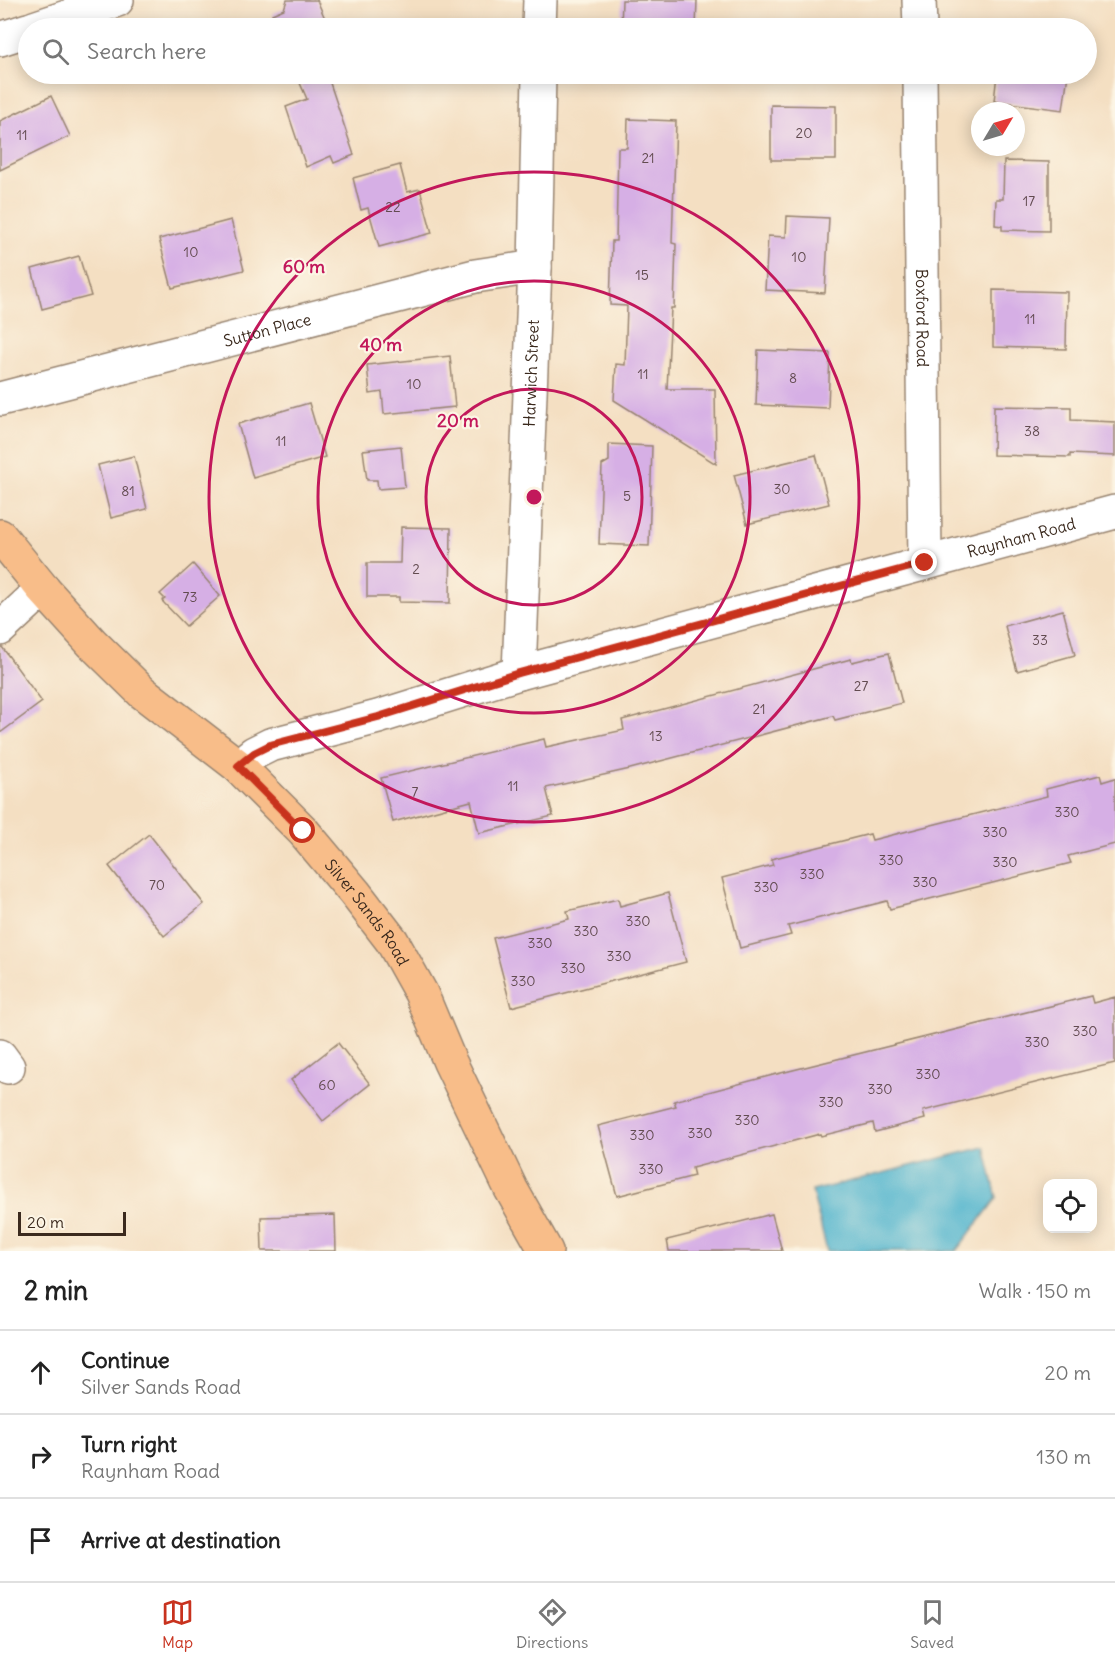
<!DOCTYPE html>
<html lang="en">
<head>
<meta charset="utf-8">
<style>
  :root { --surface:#fff; --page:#f2f2f2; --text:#222; --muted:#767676; --line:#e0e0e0; --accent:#c8321e }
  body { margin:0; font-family:Delius,sans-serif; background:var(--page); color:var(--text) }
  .controls { position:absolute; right:18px; bottom:18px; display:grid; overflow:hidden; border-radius:12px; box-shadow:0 3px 15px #0003 }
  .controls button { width:54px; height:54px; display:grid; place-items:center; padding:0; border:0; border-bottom:2px solid var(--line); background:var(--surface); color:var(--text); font:30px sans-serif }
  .compass { position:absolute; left:971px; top:102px; width:54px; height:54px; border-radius:50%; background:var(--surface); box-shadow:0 3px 15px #0003; rotate:52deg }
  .scale { position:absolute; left:18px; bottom:15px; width:108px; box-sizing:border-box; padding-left:6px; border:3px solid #3b2a1e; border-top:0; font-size:16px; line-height:21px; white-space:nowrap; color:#3b2a1e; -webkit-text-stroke:4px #fcf5e5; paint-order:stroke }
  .stop { position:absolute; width:18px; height:18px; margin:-14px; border:4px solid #c8321e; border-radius:50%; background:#fff }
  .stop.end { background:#c8321e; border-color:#fff; box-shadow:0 2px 6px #0008 }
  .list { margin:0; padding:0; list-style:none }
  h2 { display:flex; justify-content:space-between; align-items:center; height:78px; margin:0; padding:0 24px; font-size:26px }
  h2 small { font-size:20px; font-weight:400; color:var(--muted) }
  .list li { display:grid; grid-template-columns:39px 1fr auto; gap:18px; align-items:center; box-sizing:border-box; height:84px; padding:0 24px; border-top:2px solid var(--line) }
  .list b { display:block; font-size:22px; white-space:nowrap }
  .list p { margin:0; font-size:20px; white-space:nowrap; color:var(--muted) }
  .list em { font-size:20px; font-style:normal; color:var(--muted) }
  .icon { flex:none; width:33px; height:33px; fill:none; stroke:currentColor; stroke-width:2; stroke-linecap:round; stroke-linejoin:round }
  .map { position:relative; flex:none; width:1115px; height:1251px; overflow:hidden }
  .search { position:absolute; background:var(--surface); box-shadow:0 3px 15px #0003; left:18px; right:18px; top:18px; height:66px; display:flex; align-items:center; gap:15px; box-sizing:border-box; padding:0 21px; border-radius:33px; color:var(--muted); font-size:22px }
  .sheet { height:330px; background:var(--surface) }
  nav { display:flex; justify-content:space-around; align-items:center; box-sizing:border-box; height:84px; border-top:2px solid var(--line); background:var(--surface); font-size:16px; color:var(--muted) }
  nav a { display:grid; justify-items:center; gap:3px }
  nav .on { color:var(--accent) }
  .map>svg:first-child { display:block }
</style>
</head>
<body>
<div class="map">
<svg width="1115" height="1251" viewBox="0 0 1115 1251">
  <rect width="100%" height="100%" fill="#fcf5e5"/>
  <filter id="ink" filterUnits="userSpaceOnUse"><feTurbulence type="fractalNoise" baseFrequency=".0167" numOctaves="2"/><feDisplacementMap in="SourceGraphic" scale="12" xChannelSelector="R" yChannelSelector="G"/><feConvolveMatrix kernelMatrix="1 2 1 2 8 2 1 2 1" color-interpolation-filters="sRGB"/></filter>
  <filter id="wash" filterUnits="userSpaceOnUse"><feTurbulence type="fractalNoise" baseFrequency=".008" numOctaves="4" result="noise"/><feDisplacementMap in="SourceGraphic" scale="24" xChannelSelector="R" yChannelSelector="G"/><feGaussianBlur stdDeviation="1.35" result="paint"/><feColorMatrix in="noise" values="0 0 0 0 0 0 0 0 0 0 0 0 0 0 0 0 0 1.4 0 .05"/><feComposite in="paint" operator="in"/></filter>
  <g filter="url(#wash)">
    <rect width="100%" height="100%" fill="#f4dfc2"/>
    <polygon fill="#4eb3cd" stroke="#446e76" stroke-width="1.5" points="985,1147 997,1198 956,1251 827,1251 812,1191"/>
    <g id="blocks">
      <g fill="#d6afe5">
        <polygon points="287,0 317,0 329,28 278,28 272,14 284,9"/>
        <polygon points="622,0 697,0 696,28 621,28"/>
        <polygon points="296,74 327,74 354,155 334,163 331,156 306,167 286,107 307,99"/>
        <polygon points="997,74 1068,74 1063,110 994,101"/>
        <polygon points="51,96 70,136 0,170 0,121"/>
        <polygon points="771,105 836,106 836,160 771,160"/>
        <polygon points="628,119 676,121 672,243 676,244 674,308 671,308 667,389 715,389 716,464 614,400 616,364 625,365 627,306 610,305 612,241 616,241 618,148 627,148"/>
        <polygon points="1004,161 1049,162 1049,231 1002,230 1002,226 995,225 996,199 1003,199"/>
        <polygon points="400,165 407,192 420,189 432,233 379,247 368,208 361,210 353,178"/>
        <polygon points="787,216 829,218 825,293 765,290 768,236 786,237"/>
        <polygon points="231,220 244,270 172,288 159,239"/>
        <polygon points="79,256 91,296 42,309 32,269"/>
        <polygon points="993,290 1067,292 1066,349 993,347"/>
        <polygon points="758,350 830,353 828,408 756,405"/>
        <polygon points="450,356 455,407 384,414 382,392 370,394 367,365"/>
        <polygon points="309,403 325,457 253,478 238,424"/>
        <polygon points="994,406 1071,407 1071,420 1115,422 1115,456 1070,454 1070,457 993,455"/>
        <polygon points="609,444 652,446 649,546 599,544 602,465 609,461"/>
        <polygon points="401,446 405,487 378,489 377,480 367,480 363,450"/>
        <polygon points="816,455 829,504 747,524 734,475"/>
        <polygon points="134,456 147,509 111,518 98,465"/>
        <polygon points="401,527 451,528 450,603 399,602 399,597 367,597 367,563 400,563"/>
        <polygon points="193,564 220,596 186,626 162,601 165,599 160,594"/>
        <polygon points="1063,610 1075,655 1017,671 1005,626"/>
        <polygon points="0,647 2,647 42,702 0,733"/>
        <polygon points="889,653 902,703 835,720 833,716 630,769 546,788 553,816 479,833 471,801 393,822 381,778 544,739 546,747 624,730 622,720 851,659 852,662"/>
        <polygon points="1100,775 1102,782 1115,778 1115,844 1068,856 1071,863 890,909 887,901 788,926 791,935 740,948 722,878 773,865 771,859 870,834 872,840 1047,796 1046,789"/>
        <polygon points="149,834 204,904 164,936 109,866"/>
        <polygon points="668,893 686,962 511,1007 493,938 569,919 567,911 618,899 620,906"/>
        <polygon points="1091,996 1093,1003 1115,997 1115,1063 923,1111 925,1119 875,1132 873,1123 821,1136 820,1134 692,1168 694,1176 617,1196 598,1126 676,1106 674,1101 773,1075"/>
        <polygon points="338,1043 370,1084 323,1121 291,1080"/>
        <polygon points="772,1214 782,1251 669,1251 667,1240"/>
        <polygon points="335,1215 336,1251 262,1251 261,1217"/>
      </g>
    </g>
  </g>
  <g filter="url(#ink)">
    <use href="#blocks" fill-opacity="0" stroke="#988470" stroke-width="1.5"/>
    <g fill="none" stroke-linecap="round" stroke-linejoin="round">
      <g stroke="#988470" stroke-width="36">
        <g id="minor">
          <polyline points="919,0 920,28"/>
          <polyline points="34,28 117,0"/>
          <polyline points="539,28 540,0"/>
          <polyline points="0,39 28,30"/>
          <path id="s1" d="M 920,74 L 925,563"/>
          <path id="s2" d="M 0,399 L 475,276 L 535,267"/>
          <polyline points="0,629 43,589"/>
          <path id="s3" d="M 519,673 L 535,267 L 539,74"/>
          <path id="s4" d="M 238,766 L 254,753 L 270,745 L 378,717 L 519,673 L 1115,512"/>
          <polyline points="0,1056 8,1067"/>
        </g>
      </g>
      <g stroke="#988470" stroke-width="36">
        <g id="major">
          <path id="s5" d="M 0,536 L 43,589 L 92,643 L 142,692 L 238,766 L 303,831 L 355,893 L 392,941 L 421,993 L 450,1062 L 511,1189 L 546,1251"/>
        </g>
      </g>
      <use href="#minor" stroke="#fff" stroke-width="33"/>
      <use href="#major" stroke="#f8bd89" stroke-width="33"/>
    </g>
  </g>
  <g fill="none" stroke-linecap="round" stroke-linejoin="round" filter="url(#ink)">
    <polyline stroke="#c8321e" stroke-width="8" points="303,831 238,766 254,753 270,745 378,717 519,673 925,563"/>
  </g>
  <g fill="none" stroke="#c2185b" stroke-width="3">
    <circle cx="534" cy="497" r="108"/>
    <circle cx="534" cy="497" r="216"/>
    <circle cx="534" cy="497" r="325"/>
  </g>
  <g text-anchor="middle" stroke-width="4.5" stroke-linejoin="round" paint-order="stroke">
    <g font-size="14" fill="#624b50">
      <text x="804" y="138">20</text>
      <text x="22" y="140">11</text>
      <text x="648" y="163">21</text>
      <text x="1029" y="206">17</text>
      <text x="393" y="212">22</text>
      <text x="191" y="257">10</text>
      <text x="799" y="262">10</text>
      <text x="642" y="280">15</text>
      <text x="1030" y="324">11</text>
      <text x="643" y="379">11</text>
      <text x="793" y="383">8</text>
      <text x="414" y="389">10</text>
      <text x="1032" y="436">38</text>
      <text x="281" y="446">11</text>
      <text x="782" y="494">30</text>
      <text x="128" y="496">81</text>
      <text x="627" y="501">5</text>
      <text x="416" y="574">2</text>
      <text x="190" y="602">73</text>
      <text x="1040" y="645">33</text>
      <text x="861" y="691">27</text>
      <text x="759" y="714">21</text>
      <text x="656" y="741">13</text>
      <text x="513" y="791">11</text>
      <text x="415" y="797">7</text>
      <text x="1067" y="817">330</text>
      <text x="995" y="837">330</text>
      <text x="891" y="865">330</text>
      <text x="1005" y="867">330</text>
      <text x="812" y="879">330</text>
      <text x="925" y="887">330</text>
      <text x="157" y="890">70</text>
      <text x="766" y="892">330</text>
      <text x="638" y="926">330</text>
      <text x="586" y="936">330</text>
      <text x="540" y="948">330</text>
      <text x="619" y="961">330</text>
      <text x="573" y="973">330</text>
      <text x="523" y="986">330</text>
      <text x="1085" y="1036">330</text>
      <text x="1037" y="1047">330</text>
      <text x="928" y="1079">330</text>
      <text x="327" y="1090">60</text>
      <text x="880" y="1094">330</text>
      <text x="831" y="1107">330</text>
      <text x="747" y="1125">330</text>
      <text x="700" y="1138">330</text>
      <text x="642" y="1140">330</text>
      <text x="651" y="1174">330</text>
    </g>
    <g font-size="16" fill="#3b2a1e" stroke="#fcf5e5">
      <text dy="6" stroke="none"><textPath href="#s1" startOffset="244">Boxford Road</textPath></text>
      <text dy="6" stroke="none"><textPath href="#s2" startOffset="276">Sutton Place</textPath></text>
      <text dy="6" stroke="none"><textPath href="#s3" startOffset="300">Harwich Street</textPath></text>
      <text dy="6" stroke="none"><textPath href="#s4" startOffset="818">Raynham Road</textPath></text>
      <text dy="6" stroke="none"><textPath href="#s5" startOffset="528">Silver Sands Road</textPath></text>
    </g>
  </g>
  <circle cx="534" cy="497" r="9" fill="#c2185b" stroke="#fcf5e5" stroke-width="3"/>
  <g font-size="18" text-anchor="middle" font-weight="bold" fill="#c2185b" stroke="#fcf5e5" stroke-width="4.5" stroke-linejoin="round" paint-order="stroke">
    <text x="304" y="273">60 m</text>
    <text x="381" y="351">40 m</text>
    <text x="458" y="427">20 m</text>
  </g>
</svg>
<div class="controls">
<button><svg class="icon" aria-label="locate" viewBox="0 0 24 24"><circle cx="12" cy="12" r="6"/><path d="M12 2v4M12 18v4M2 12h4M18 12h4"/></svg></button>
</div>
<svg class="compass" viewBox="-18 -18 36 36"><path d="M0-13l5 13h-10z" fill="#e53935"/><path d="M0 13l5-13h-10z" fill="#767676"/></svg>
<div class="scale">20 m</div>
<div class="stop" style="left:303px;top:831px"></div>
<div class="stop end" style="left:925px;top:563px"></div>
<div class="search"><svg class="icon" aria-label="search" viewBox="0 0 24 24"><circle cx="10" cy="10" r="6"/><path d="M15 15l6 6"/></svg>Search here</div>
</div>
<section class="sheet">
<h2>2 min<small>Walk · 150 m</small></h2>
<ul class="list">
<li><svg class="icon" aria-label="ahead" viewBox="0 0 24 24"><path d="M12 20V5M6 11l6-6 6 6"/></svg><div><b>Continue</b><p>Silver Sands Road</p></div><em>20 m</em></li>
<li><svg class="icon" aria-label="right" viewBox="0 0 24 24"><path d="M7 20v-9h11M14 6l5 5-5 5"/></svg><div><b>Turn right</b><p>Raynham Road</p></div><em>130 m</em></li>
<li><svg class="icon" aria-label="arrive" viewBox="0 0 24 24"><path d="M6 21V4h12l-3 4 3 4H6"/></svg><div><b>Arrive at destination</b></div></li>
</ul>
</section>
<nav>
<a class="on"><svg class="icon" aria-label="map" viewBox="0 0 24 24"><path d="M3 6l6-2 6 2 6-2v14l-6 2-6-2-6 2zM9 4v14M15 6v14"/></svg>Map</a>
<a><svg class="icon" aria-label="directions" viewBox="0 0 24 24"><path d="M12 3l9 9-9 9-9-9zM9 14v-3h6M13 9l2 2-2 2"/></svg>Directions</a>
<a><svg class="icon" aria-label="saved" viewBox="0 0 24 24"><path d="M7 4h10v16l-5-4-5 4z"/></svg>Saved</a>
</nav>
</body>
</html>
